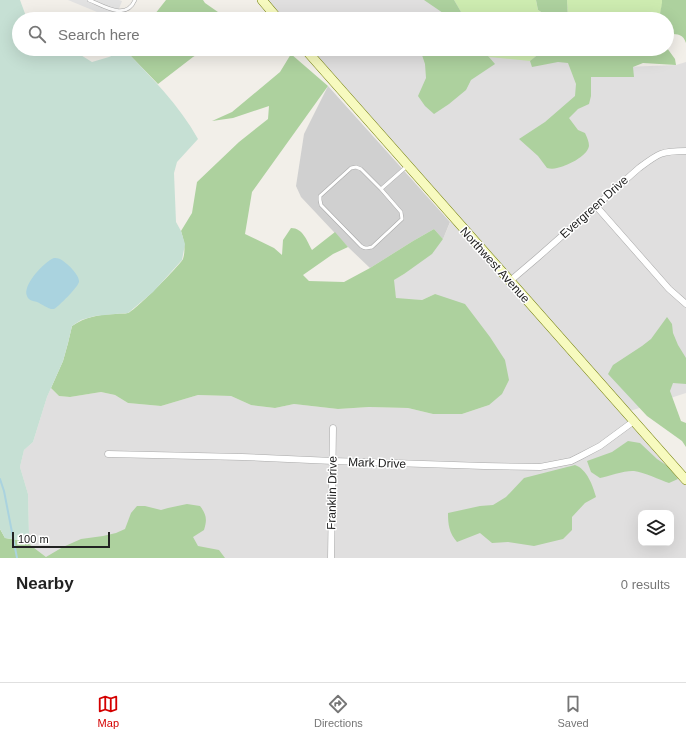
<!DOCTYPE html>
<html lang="en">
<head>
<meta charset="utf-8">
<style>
  :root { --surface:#fff; --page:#f2f2f2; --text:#222; --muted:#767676; --line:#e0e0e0; --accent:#d40000 }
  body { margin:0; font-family:Arial,sans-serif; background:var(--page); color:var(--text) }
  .controls { position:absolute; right:12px; bottom:12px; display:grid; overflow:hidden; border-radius:8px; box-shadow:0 4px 16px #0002 }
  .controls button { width:36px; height:36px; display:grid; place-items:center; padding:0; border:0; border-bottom:1px solid var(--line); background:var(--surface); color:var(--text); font:20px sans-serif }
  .scale { position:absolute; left:12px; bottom:10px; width:98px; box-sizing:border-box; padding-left:4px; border:2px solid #222; border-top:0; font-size:11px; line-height:14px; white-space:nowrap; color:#222; -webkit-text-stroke:3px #fff; paint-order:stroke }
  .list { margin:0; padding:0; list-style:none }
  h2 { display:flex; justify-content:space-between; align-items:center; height:52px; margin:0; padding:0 16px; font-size:17px }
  h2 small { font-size:13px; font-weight:400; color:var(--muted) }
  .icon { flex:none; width:22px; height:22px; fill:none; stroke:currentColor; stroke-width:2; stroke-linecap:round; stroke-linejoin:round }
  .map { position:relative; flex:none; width:686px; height:558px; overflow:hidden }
  .search { position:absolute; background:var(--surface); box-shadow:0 4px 16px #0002; left:12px; right:12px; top:12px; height:44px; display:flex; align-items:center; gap:10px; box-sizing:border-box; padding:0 14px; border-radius:22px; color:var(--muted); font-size:15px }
  .sheet { height:124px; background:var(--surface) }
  nav { display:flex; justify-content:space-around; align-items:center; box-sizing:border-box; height:56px; border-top:1px solid var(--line); background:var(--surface); font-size:11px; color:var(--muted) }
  nav a { display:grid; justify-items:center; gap:2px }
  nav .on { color:var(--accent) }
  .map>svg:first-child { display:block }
</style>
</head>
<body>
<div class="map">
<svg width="686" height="558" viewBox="0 0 686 558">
  <rect width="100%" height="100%" fill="#f2efe9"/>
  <g fill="#e0dfdf" fill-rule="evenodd">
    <polygon points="266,0 482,0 525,19 283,19"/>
    <path d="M 305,49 L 570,49 L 598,68 L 676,65 L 686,62 L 686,393 L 627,412 L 686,480 L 686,558 L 45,558 L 46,557 L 25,541 L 29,535 L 28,494 L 20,467 L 24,450 L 33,442 L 47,397 L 51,388 L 59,396 L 70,397 L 101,392 L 115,395 L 128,403 L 161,406 L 198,395 L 231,396 L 251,405 L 275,408 L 294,404 L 338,409 L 369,407 L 408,408 L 433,414 L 462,414 L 489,405 L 435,294 L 422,300 L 396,299 L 393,280 L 404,274 L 443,239 L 453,216 ZM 641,513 L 671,513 L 671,543 L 641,543 Z"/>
  </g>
  <polygon fill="#d0d0d0" points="328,86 450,222 443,239 434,229 413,241 370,268 348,247 301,197 296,186 304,134"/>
  <g fill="#cdebb0">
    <polygon points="454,0 536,0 538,10 552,19 465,19"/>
    <polygon points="567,0 662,0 662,5 659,19 556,19 568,17"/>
    <polygon points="482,49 558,49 540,53 530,61 489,57"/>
  </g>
  <g fill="#add19e">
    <polygon points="166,0 203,0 205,3 228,19 151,19"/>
    <polygon points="424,0 454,0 465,19 446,19 443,13"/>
    <polygon points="536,0 567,0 568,17 552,19 538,10"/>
    <path d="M 662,0 L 686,0 L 686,43 C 683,34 678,34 670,34 L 667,48 L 675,59 L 676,65 L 643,63 L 633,67 L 634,77 L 591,77 L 591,96 L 589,104 L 578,109 L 569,118 L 578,130 L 585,133 C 587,137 589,142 589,146 C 587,157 566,166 557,168 C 554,169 550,169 547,168 L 538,156 L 519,139 L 545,122 L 575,96 L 576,84 L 568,63 L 558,62 L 532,67 L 530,61 L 540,53 L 560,49 L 667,49 L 667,19 L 659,19 L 662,3 Z"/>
    <polygon points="126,49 206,49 193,57 158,84 125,50"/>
    <polygon points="427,49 482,49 495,64 471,80 466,90 449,104 434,114 425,106 418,96 426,78 425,64 422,55"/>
    <path d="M 291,54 L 328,86 L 252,192 L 245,234 L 274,248 L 282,255 L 283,240 L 291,228 C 303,228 307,241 312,250 L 335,232 L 348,247 L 333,254 L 303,275 L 309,281 L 344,282 L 370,268 L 413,241 L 434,229 L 443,239 L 432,254 L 404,274 L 394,280 L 396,298 L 422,300 L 435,294 L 465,304 L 490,337 L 505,360 L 509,380 L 502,394 L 489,405 L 462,414 L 433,414 L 408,408 L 369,407 L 338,409 L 294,404 L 275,408 L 251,405 L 231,396 L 198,395 L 161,406 L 128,403 L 115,395 L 101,392 L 70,397 L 59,396 L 51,388 L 63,361 L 68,343 L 72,326 C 85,317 100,314 116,314 C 120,313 125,314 128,313 C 135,311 180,265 183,259 C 186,249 184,241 181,231 L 192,213 L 197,182 L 239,142 L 268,119 L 269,106 L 233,118 L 212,121 L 232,112 L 280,72 Z"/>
    <polygon points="667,317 672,324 673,333 678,345 686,358 686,384 673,383 670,391 681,421 686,423 686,447 682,441 647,416 608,374 613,365 642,346 651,339"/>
    <path d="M 628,441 L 640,443 L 657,459 L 669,467 L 678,479 L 669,483 C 660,480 644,472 634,471 C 626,470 609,476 600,478 L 591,472 L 587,461 L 612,452 Z"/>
    <path d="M 575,465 C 587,469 593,486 596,497 L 585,503 L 572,517 L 572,530 L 563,539 L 534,546 L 508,542 L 492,543 L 480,533 L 457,542 C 449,533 448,524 448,513 L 480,506 L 493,505 L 506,497 L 524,478 Z"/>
    <path d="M 187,504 L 200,506 C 207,515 207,520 204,530 L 193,537 L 198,546 L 219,550 L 225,558 L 0,558 L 0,529 L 5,538 L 25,541 L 46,557 L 63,547 L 81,539 L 103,536 L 116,533 L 125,529 L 131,513 L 137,506 L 145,506 L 161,510 L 168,508 Z"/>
  </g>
  <path fill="#c6e0d4" d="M 0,0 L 20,0 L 27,19 L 19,19 L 19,49 L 71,49 L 92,62 L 109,57 L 125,50 C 152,78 179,105 198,139 L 177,162 L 174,173 L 176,222 L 181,231 L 185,244 L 182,260 L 153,292 L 128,313 L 115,314 L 95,316 L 81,320 L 72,326 L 68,343 L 63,361 L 47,397 L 33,442 L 24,450 L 20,467 L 28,494 L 29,535 L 25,541 L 5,538 L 0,529 Z"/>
  <polygon fill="#e2e2e2" points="68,0 119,0 122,1 115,19 114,19"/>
  <path fill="#aad3df" d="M 54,258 C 56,258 58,258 60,259 C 66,262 80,275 79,282 C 78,287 58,307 54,309 C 49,310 42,304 37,302 C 33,301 28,300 27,296 C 22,285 45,261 54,258 Z"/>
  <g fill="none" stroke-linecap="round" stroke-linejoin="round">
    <polyline stroke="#aad3df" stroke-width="2" points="0,479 4,491 17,558"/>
    <g stroke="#a9a9a9" stroke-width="4">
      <g id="lane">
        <path d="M 89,0 C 104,6 126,21 135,0"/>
        <path d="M 381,189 L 401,212 L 402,219 L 372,247 C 367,248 365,249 361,246 L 321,205 L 320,200 L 320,196 L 351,168 L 356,167 L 361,169 L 381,189 L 406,167"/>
      </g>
    </g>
    <g stroke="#a9a9a9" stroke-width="7">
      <g id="street">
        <polyline points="596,206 669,289 686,304"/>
        <path d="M 510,281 L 537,258 L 639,168 C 659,153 661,151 686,151"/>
        <polyline points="108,454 242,457 333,461 484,466 540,467 571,461 581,456 600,446 634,421"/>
        <polyline points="331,558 333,428"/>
      </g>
    </g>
    <g stroke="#707d05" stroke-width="10">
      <g id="secondary">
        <polyline points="262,0 278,19"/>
        <polyline points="305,49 686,480"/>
      </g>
    </g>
    <use href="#lane" stroke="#fff" stroke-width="3"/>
    <use href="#street" stroke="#fff" stroke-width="6"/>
    <use href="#secondary" stroke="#f7fabf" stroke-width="9"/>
  </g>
  <g text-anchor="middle" stroke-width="3" stroke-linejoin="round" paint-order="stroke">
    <g font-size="12" fill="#222" stroke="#fff">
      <text transform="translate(594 207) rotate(-42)" y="4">Evergreen Drive</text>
      <text transform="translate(495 265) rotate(48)" y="4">Northwest Avenue</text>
      <text transform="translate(377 463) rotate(2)" y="4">Mark Drive</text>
      <text transform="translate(332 493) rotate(-89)" y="4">Franklin Drive</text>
    </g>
  </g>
</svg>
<div class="controls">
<button><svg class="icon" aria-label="layers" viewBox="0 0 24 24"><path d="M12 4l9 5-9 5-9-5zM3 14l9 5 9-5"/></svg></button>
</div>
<div class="scale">100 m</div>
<div class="search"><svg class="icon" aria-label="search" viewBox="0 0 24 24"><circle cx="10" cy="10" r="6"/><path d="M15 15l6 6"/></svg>Search here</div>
</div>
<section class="sheet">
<h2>Nearby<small>0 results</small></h2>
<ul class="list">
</ul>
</section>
<nav>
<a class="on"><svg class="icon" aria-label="map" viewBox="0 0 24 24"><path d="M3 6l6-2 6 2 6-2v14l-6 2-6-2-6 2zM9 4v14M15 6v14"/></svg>Map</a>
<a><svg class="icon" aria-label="directions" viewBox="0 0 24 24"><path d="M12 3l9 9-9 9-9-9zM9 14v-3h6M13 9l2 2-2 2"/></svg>Directions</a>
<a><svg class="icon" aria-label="saved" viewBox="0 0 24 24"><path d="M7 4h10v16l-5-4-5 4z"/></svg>Saved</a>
</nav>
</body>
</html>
